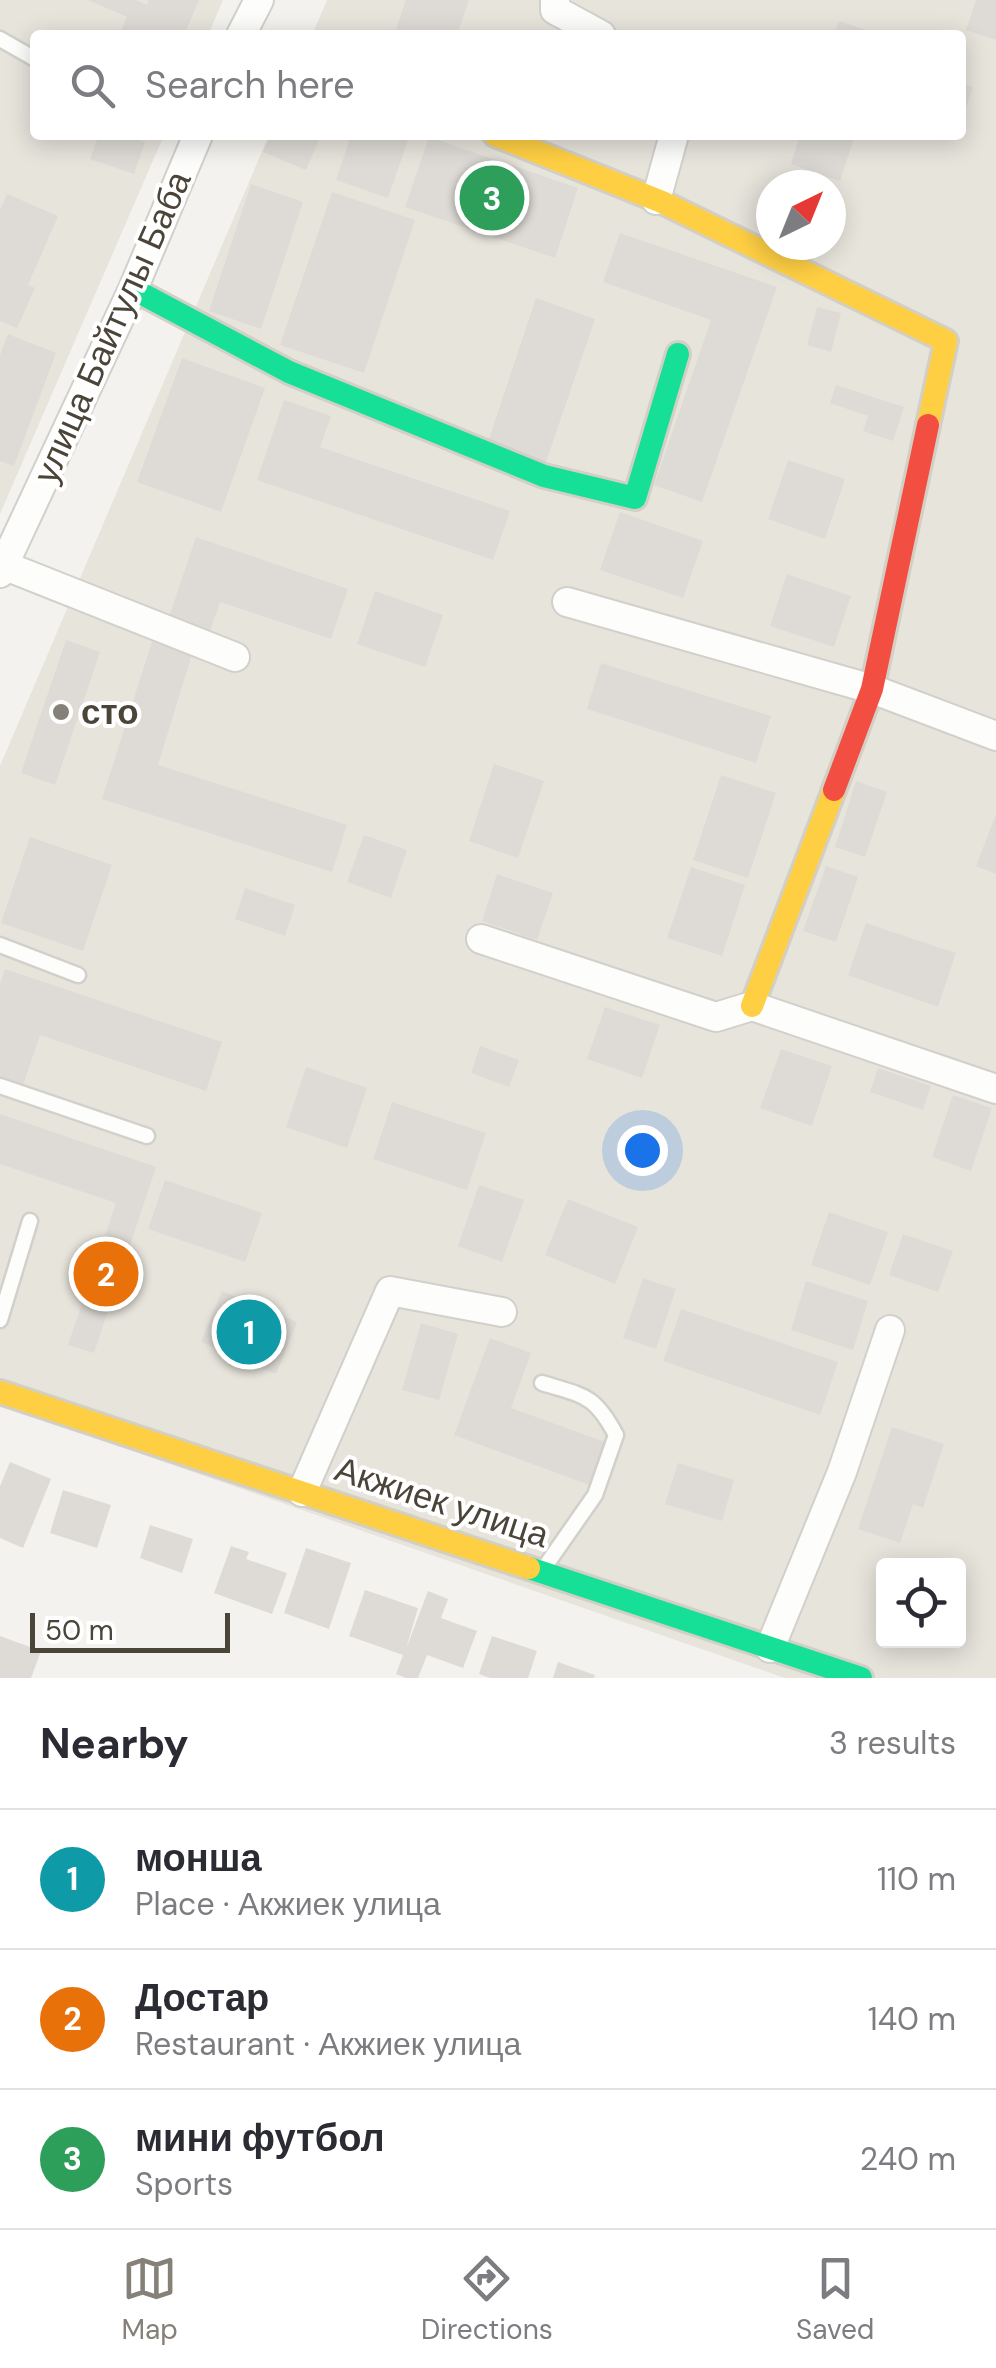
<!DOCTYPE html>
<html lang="en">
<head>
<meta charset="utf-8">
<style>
  :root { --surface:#fff; --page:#f7f7f7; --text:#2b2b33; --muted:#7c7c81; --line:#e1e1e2; --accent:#868178 }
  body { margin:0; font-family:"DM Sans",sans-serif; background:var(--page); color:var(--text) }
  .controls { position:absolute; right:30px; bottom:30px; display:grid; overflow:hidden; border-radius:10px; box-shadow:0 5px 25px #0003 }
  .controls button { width:90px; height:90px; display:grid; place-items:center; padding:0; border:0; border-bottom:2px solid var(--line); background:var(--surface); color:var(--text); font:50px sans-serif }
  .compass { position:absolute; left:756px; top:170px; width:90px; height:90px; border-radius:50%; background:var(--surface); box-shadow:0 5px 25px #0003; rotate:43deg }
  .scale { position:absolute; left:30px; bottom:25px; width:200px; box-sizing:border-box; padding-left:10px; border:5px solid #4b4439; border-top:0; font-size:28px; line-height:35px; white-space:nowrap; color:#4b4439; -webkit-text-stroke:8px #fff; paint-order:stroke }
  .you { position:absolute; left:642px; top:1150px; width:35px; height:35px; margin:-25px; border:8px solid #fff; border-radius:50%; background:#1a73e8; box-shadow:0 0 0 15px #1a73e833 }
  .badge { display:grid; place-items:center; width:65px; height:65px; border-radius:50%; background:var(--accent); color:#fff; font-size:32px; font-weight:700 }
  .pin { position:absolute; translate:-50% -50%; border:5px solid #fff; box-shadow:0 2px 10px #0006 }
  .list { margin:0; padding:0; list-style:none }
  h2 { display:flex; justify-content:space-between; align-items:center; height:130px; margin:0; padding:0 40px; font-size:42px }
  h2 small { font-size:32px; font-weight:400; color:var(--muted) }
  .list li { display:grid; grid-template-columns:65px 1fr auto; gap:30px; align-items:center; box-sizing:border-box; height:140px; padding:0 40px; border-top:2px solid var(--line) }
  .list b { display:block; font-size:38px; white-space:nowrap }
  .list p { margin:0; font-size:32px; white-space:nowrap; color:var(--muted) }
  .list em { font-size:32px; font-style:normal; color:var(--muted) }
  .icon { flex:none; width:55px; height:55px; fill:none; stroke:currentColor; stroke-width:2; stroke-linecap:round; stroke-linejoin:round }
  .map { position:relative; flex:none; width:996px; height:1678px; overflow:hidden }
  .search { position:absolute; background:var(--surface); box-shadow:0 5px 25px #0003; left:30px; right:30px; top:30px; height:110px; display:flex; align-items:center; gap:25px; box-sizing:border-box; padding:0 35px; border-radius:10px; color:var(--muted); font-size:38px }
  .sheet { height:550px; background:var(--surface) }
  nav { display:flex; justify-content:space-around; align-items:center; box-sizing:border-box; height:140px; border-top:2px solid var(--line); background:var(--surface); font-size:28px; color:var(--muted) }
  nav a { display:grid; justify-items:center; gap:5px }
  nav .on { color:var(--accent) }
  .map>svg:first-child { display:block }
</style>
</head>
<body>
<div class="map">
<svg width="996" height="1678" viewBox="0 0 996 1678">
  <rect width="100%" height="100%" fill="#f4f2ee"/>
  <g fill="#e7e4dc" fill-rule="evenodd">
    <polygon points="0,0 223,0 208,35 35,35 35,135 164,135 0,514"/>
    <path d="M 327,0 L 996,0 L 996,1678 L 785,1678 L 0,1405 L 0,766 L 269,135 L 961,135 L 961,35 L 312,35 ZM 771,185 L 831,185 L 831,245 L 771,245 ZM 884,1566 L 958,1566 L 958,1640 L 884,1640 Z"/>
  </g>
  <g fill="#dedbd6">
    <polygon points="88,0 136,0 147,5 149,0 199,0 184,35 119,35 127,17"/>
    <polygon points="406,0 469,0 457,35 413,35 396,29"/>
    <polygon points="976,0 996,0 996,40 966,30"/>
    <polygon points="839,21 878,34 878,35 834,35"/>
    <polygon points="961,83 973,87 962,120 961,120"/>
    <polygon points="99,135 126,135 145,142 134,174 90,159"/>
    <polygon points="270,135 321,135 306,170 263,152"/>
    <polygon points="351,135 393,135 408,140 388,198 336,180"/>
    <polygon points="800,135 855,135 840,181 791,164"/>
    <polygon points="429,137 578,188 555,258 405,207"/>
    <polygon points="251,184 303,202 261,329 209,311"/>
    <polygon points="332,192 415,220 364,373 280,345"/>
    <polygon points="7,194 58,216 28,285 35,288 17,328 0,321 0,210"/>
    <polygon points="620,233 777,287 702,502 654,485 711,320 603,282"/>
    <polygon points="536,298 595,319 546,462 488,442"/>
    <polygon points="817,307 841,313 831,352 807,345"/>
    <polygon points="8,334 56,353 14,466 0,461 0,355"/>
    <polygon points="182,358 265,388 221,512 137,482"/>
    <polygon points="836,385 904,407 893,441 863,431 868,416 830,403"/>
    <polygon points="284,400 331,416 320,447 510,511 493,560 257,480"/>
    <polygon points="788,460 845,479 825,539 768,519"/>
    <polygon points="620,512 703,541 683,598 600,570"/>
    <polygon points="196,537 348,589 331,639 220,602 209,634 168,620"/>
    <polygon points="787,574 851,596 834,647 770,626"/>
    <polygon points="375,591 443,615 425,667 357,644"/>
    <polygon points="154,635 194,648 158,765 347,825 332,872 102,799"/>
    <polygon points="66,640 100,652 55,785 21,773"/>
    <polygon points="601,663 771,716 756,763 587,709"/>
    <polygon points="494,764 544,781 518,858 469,841"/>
    <polygon points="721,775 776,793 748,878 693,860"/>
    <polygon points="856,781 887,792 865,857 835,847"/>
    <polygon points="996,814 996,874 976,866"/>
    <polygon points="364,835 407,850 391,898 347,882"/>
    <polygon points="30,837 112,865 83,951 1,923"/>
    <polygon points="826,866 858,877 836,942 803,931"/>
    <polygon points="691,867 745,885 722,956 667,938"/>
    <polygon points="497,874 553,893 537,940 482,921"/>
    <polygon points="245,888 295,905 285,936 235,919"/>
    <polygon points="866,923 956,953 938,1007 848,975"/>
    <polygon points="5,969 222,1042 206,1091 40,1035 22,1088 0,1081 0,984"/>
    <polygon points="605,1007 660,1025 642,1078 587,1059"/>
    <polygon points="480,1046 519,1060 509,1087 471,1073"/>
    <polygon points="781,1049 832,1066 812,1126 760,1108"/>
    <polygon points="306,1067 367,1088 347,1148 286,1127"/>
    <polygon points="878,1068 931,1086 923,1110 870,1092"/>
    <polygon points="953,1095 992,1108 971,1171 932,1157"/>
    <polygon points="392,1102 486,1133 467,1190 373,1159"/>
    <polygon points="0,1114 156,1167 94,1353 68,1345 116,1203 0,1164"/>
    <polygon points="165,1180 262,1213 245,1262 148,1229"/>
    <polygon points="479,1185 524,1200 502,1262 458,1246"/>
    <polygon points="568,1199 638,1227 615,1284 545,1255"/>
    <polygon points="829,1212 888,1232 870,1285 811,1265"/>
    <polygon points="903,1234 953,1251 938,1292 889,1275"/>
    <polygon points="643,1278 676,1289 656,1349 623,1338"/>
    <polygon points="806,1281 868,1301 853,1350 791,1330"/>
    <polygon points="222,1291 297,1322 276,1374 201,1342"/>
    <polygon points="681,1309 838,1362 820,1415 663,1361"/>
    <polygon points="421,1323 458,1334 439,1400 402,1390"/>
    <polygon points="490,1338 531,1353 511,1408 608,1443 592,1486 454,1435"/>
    <polygon points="892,1427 944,1444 923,1508 913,1504 900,1543 858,1529"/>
    <polygon points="10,1462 51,1479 23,1548 0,1538 0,1486"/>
    <polygon points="678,1463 734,1480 722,1521 665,1504"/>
    <polygon points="63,1490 111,1505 97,1548 50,1533"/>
    <polygon points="150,1525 193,1539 182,1573 140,1558"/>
    <polygon points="231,1546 249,1552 246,1559 287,1573 272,1614 214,1593"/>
    <polygon points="306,1548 351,1563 329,1629 284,1613"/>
    <polygon points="365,1590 418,1608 406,1649 428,1591 448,1599 441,1618 477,1631 463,1668 427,1655 418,1678 406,1678 396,1674 403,1655 349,1636"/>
    <polygon points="0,1636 41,1651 31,1678 0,1678"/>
    <polygon points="492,1636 537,1651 528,1678 490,1678 479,1674"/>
    <polygon points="558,1662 595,1675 594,1678 553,1678"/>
  </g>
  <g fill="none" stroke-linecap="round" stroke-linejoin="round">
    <g stroke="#d2d0cb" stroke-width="19">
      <g id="lane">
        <polyline points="0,39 35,59"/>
        <polyline points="0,945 78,975"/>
        <polyline points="0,1086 147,1136"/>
        <polyline points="0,1320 30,1221"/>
        <path d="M 542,1383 C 584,1396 594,1394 616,1435 L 595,1495 L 544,1568"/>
      </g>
    </g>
    <g stroke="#d2d0cb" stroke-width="32">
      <g id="street">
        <polyline points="555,0 555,10 601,35"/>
        <polyline points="241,35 259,0"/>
        <polyline points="656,200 674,135"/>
        <polyline points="3,565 235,657"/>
        <polyline points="0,573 133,289 198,135"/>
        <polyline points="567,602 872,689 996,736"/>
        <polyline points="481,939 716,1017 752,1006 996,1089"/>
        <polyline points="302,1492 390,1291 502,1312"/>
        <polyline points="770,1648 842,1472 890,1330"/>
      </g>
    </g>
    <g stroke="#d3cfc5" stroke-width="28">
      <g id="fast">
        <polyline points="133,289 289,372 544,476 635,498 678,354"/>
        <polyline points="529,1568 861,1678"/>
      </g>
    </g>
    <g stroke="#d3cfc5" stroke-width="28">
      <g id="slow">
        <polyline points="495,135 662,202 946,341 928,425"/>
        <polyline points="752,1006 834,790"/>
        <polyline points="0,1392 529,1568"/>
      </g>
    </g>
    <g stroke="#d3cfc5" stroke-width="28">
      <polyline id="jam" points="834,790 872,689 928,425"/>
    </g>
    <use href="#lane" stroke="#fdfdfc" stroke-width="14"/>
    <use href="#street" stroke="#fdfdfc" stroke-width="28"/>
    <use href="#fast" stroke="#16e098" stroke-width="22"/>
    <use href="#slow" stroke="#ffcf43" stroke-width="22"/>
    <use href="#jam" stroke="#f24e42" stroke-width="22"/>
  </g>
  <circle fill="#868178" stroke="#fff" stroke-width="4" cx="61" cy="712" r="10"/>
  <g text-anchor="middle" stroke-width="8" stroke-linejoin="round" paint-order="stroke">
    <g font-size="35" fill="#4b4439" stroke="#fff">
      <text transform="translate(112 327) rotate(-66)" y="12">улица Байтулы Баба</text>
      <text transform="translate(442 1502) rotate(18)" y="12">Акжиек улица</text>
    </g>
    <g font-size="35" font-weight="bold" fill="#4b4439" stroke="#fff" text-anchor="start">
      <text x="81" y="724">сто</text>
    </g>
  </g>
</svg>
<div class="controls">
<button><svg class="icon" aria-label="locate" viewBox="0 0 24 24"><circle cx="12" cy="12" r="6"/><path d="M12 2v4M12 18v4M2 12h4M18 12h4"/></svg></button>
</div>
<svg class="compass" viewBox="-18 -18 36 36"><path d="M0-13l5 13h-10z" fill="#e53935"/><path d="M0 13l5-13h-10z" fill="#7c7c81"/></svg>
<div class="scale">50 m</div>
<div class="you"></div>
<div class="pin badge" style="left:249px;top:1332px;background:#0f9aa8">1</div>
<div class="pin badge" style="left:106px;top:1274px;background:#e8710a">2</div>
<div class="pin badge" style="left:492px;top:198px;background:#2e9e5b">3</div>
<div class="search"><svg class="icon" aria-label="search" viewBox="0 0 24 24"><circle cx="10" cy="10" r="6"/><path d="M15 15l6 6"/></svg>Search here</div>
</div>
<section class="sheet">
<h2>Nearby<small>3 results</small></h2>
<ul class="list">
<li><span class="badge" style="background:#0f9aa8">1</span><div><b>монша</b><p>Place · Акжиек улица</p></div><em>110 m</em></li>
<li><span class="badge" style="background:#e8710a">2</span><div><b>Достар</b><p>Restaurant · Акжиек улица</p></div><em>140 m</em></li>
<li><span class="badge" style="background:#2e9e5b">3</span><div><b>мини футбол</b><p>Sports</p></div><em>240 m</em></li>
</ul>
</section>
<nav>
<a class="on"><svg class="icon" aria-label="map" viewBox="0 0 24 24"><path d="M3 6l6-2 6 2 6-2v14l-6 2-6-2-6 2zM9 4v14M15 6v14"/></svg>Map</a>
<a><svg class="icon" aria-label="directions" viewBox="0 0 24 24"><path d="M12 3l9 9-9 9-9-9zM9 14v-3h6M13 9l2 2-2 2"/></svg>Directions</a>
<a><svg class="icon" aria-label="saved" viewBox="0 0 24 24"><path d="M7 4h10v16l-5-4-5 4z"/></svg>Saved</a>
</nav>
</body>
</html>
